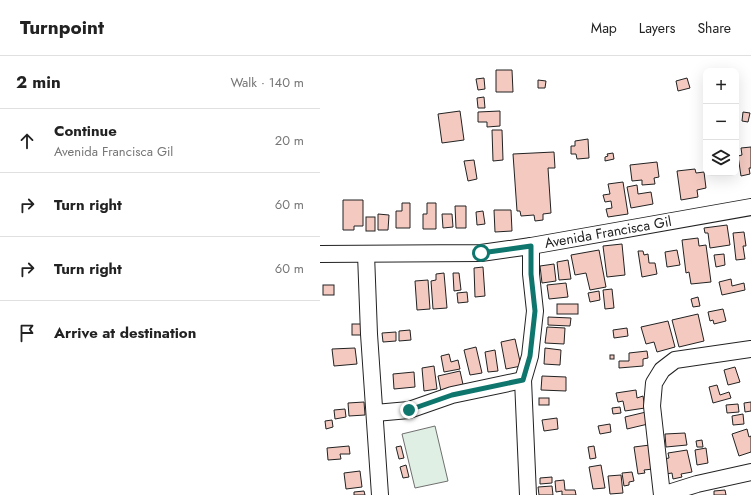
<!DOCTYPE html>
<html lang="en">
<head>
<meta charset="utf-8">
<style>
  :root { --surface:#fff; --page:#f2f2f2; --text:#222; --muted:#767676; --line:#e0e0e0 }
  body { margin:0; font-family:Jost,sans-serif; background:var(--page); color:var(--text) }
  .controls { position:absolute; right:12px; top:12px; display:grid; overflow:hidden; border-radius:8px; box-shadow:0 4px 16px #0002 }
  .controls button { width:36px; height:36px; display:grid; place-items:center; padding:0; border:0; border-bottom:1px solid var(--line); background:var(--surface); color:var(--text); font:20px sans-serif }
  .stop { position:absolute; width:12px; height:12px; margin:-9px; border:3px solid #0f766e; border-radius:50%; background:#fff }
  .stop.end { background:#0f766e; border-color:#fff; box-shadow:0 1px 4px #0008 }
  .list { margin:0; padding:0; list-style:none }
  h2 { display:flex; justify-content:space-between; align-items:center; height:52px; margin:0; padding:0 16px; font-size:17px }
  h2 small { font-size:13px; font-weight:400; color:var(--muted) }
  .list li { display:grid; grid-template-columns:26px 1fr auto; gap:12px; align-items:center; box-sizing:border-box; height:64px; padding:0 16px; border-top:1px solid var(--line) }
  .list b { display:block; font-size:15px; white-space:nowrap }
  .list p { margin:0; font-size:13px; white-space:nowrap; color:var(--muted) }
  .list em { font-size:13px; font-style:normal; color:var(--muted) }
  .icon { flex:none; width:22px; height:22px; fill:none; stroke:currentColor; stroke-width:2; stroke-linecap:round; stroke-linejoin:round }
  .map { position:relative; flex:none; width:431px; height:439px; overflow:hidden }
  header { display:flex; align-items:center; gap:24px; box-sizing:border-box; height:56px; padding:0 20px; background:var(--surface); border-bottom:1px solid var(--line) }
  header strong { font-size:19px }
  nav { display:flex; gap:22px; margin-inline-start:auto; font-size:14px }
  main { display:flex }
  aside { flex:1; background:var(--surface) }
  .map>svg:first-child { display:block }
</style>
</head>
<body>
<header>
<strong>Turnpoint</strong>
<nav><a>Map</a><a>Layers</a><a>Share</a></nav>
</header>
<main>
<aside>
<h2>2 min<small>Walk · 140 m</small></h2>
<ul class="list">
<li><svg class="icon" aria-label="ahead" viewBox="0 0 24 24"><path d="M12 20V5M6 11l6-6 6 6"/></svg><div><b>Continue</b><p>Avenida Francisca Gil</p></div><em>20 m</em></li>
<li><svg class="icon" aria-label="right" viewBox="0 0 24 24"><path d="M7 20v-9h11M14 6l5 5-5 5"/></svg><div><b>Turn right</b></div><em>60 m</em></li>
<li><svg class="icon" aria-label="right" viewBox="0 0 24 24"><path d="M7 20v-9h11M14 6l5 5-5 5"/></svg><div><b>Turn right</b></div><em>60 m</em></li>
<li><svg class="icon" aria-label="arrive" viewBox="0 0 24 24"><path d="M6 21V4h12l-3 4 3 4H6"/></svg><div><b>Arrive at destination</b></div></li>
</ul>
</aside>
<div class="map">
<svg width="431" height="439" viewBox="0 0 431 439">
  <rect width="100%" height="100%" fill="#fff"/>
  <polygon fill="#e0efe3" stroke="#6f6f6f" points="115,370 128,425 95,432 82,378"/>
  <g fill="#f3c9c0" stroke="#222">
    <polygon points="176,14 192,14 193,36 176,36"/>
    <polygon points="164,22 165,33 158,34 156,23"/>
    <polygon points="367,22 370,32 358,35 356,25"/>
    <polygon points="218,24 226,25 225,32 218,32"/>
    <polygon points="164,41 165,52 158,52 157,42"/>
    <polygon points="140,55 144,84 122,87 118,58"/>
    <polygon points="180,55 180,70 167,71 167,66 158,66 158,56"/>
    <polygon points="423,56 430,57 428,66 422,65"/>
    <polygon points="172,74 182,74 183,104 173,105"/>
    <polygon points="268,83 269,102 257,103 256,98 251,98 251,90 255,90 255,85"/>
    <polygon points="431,91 431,112 429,112 430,118 421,120 418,100 422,99 421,92"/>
    <polygon points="234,96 235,112 228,112 231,157 223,158 223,164 215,165 214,159 201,160 200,155 197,155 193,98"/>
    <polygon points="293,97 294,103 285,105 285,101 288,100 287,98"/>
    <polygon points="154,104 157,123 148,125 144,105"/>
    <polygon points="337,106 339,121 334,122 335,128 322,129 322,124 312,125 310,109"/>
    <polygon points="375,113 376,117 384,116 386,132 377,134 378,141 361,144 357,115"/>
    <polygon points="303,126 308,158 288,161 286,153 292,152 291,145 285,146 283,139 290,138 288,128"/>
    <polygon points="317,129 318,138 331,136 333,148 311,152 307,131"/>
    <polygon points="23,144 43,144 43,170 34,170 34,174 23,174"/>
    <polygon points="82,147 90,147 90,172 76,172 76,155 82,155"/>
    <polygon points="107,147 116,147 116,173 103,173 103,158 107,158"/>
    <polygon points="135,150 146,150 146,172 136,172"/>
    <polygon points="174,154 191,154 192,175 175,176"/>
    <polygon points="163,155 165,168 157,169 156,156"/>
    <polygon points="58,158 69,159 68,174 58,174"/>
    <polygon points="122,158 132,158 133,171 123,172"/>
    <rect x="46" y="161" width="9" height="14"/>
    <polygon points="407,169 410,189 390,192 388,177 385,177 384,172"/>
    <polygon points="424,176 426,190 423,190 425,203 416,204 413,177"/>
    <polygon points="378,182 379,190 386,189 391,226 371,228 369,216 366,217 362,184"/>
    <polygon points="302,188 305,219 287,221 283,190"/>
    <polygon points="279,194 286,231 270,234 266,217 255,219 251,199"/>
    <polygon points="357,194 360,209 347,211 345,196"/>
    <polygon points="318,195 323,195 324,199 328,198 329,207 335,207 337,218 322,221"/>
    <polygon points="404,198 405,209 396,211 394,199"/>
    <polygon points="248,204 251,223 239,224 237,206"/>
    <polygon points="234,208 236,225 222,227 220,210"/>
    <polygon points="163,211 165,240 155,241 154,212"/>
    <polygon points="124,217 127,252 113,253 111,225 116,224 116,218"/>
    <polygon points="133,217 139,217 141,234 134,235"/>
    <polygon points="411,223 412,230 424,227 425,234 402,239 399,226"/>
    <polygon points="108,224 110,253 97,254 95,225"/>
    <polygon points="246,227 248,241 229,243 227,229"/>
    <rect x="3" y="229" width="11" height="10"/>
    <polygon points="292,233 294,252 285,253 283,234"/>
    <polygon points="279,235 280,244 270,246 268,237"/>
    <polygon points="147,236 148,246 138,247 137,237"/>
    <polygon points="378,241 380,250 373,251 371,243"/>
    <rect x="237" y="248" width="21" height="10"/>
    <polygon points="403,253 406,265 394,268 393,264 390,265 388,256"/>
    <polygon points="378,258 384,285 359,291 352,264"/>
    <polygon points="228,261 251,262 250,270 228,269"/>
    <polygon points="348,265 355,291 337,296 334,286 326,288 321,271"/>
    <rect x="32" y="268" width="9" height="11"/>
    <polygon points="227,271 245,272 244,288 225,287"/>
    <polygon points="307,272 308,280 294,282 293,274"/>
    <polygon points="90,274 91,284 79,285 79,275"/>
    <polygon points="76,276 76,285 63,286 62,277"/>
    <polygon points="195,283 201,310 186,313 181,286"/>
    <polygon points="156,291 162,317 150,319 144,294"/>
    <polygon points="35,292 37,308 14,310 12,293"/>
    <polygon points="225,292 241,294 240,309 224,308"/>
    <polygon points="175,294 178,315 168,316 165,296"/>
    <polygon points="327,295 328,302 323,303 323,310 299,312 299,305 309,305 309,297"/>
    <polygon points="129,298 131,306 138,304 140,313 124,316 121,300"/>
    <rect x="290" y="299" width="4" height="4"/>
    <polygon points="114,310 117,333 104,335 102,312"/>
    <polygon points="415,311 420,326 408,329 404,314"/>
    <polygon points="140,315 144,333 121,335 118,320"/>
    <polygon points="94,316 95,331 74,333 73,318"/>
    <polygon points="222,320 246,321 246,335 221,334"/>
    <polygon points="397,329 400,339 409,336 411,342 393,347 389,331"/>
    <polygon points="316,334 317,342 323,340 325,352 305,355 303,345 298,346 296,337"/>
    <rect x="219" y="342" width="10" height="7"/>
    <polygon points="44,346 45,359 29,360 28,347"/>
    <polygon points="431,346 431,355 425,356 424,347"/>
    <polygon points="418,348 419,356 407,357 406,349"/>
    <polygon points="300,351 301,357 293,358 292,352"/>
    <polygon points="25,353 26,361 15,363 14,354"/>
    <polygon points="326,356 328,368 307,373 305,361"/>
    <polygon points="423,358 424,368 413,369 412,360"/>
    <polygon points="237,362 238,373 224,375 222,364"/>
    <polygon points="12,364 13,371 6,373 5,365"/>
    <polygon points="290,368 291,376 280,378 278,370"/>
    <polygon points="427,373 429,381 431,380 431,396 419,400 412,378"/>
    <polygon points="365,377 367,389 346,391 345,378"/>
    <polygon points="382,384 383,391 377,391 376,385"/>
    <polygon points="330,389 333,413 324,414 325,417 318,418 314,391"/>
    <polygon points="29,390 30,398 20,398 21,403 8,404 7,392"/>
    <polygon points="81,390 84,402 79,403 76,391"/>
    <polygon points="274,390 276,402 270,403 268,391"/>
    <polygon points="386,392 388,407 377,409 375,394"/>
    <polygon points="367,394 372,416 361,418 362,421 353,423 352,417 346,418 344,403 349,402 348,397"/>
    <polygon points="86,409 89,421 83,422 80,411"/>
    <polygon points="281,409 285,432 273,433 269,411"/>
    <polygon points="40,415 42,431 26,433 24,417"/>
    <polygon points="312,416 314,425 309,426 309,429 304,430 302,417"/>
    <polygon points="301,419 303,437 290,438 288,420"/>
    <polygon points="232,421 232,427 220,428 220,422"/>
    <polygon points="244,424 245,434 255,434 256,439 242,439 242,435 236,436 235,425"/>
    <polygon points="232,430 233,439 219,439 218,431"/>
    <polygon points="405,434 406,439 394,439 394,435"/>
    <polygon points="44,435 45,439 34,439 34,436"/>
  </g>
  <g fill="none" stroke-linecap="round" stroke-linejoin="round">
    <g stroke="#222" stroke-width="18">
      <g id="minor">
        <polyline points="0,198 161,197 211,190 431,151"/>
        <polyline points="46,198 49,278 60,439"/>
        <polyline points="55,357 89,354 132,339 203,324"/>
        <polyline points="208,439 203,324 210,300 215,255 211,218 211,190"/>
        <polyline points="342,439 332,350 334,327 342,314 355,304 431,293"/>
        <polyline points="342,439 377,428 431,416"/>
      </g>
    </g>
    <use href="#minor" stroke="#fff" stroke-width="16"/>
  </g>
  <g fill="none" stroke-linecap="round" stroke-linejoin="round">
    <polyline stroke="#0f766e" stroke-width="5" points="89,354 132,339 203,324 210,300 215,255 211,218 211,190 161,197"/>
  </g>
  <g text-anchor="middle" stroke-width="3" stroke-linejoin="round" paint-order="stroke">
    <g font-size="14" fill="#222" stroke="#fff">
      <text transform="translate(288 176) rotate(-10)" y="5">Avenida Francisca Gil</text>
    </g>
  </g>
</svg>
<div class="controls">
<button>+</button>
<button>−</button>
<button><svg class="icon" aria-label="layers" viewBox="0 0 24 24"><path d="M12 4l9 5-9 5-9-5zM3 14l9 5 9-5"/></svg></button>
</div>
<div class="stop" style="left:161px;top:197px"></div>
<div class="stop end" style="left:89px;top:354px"></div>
</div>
</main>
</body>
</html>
